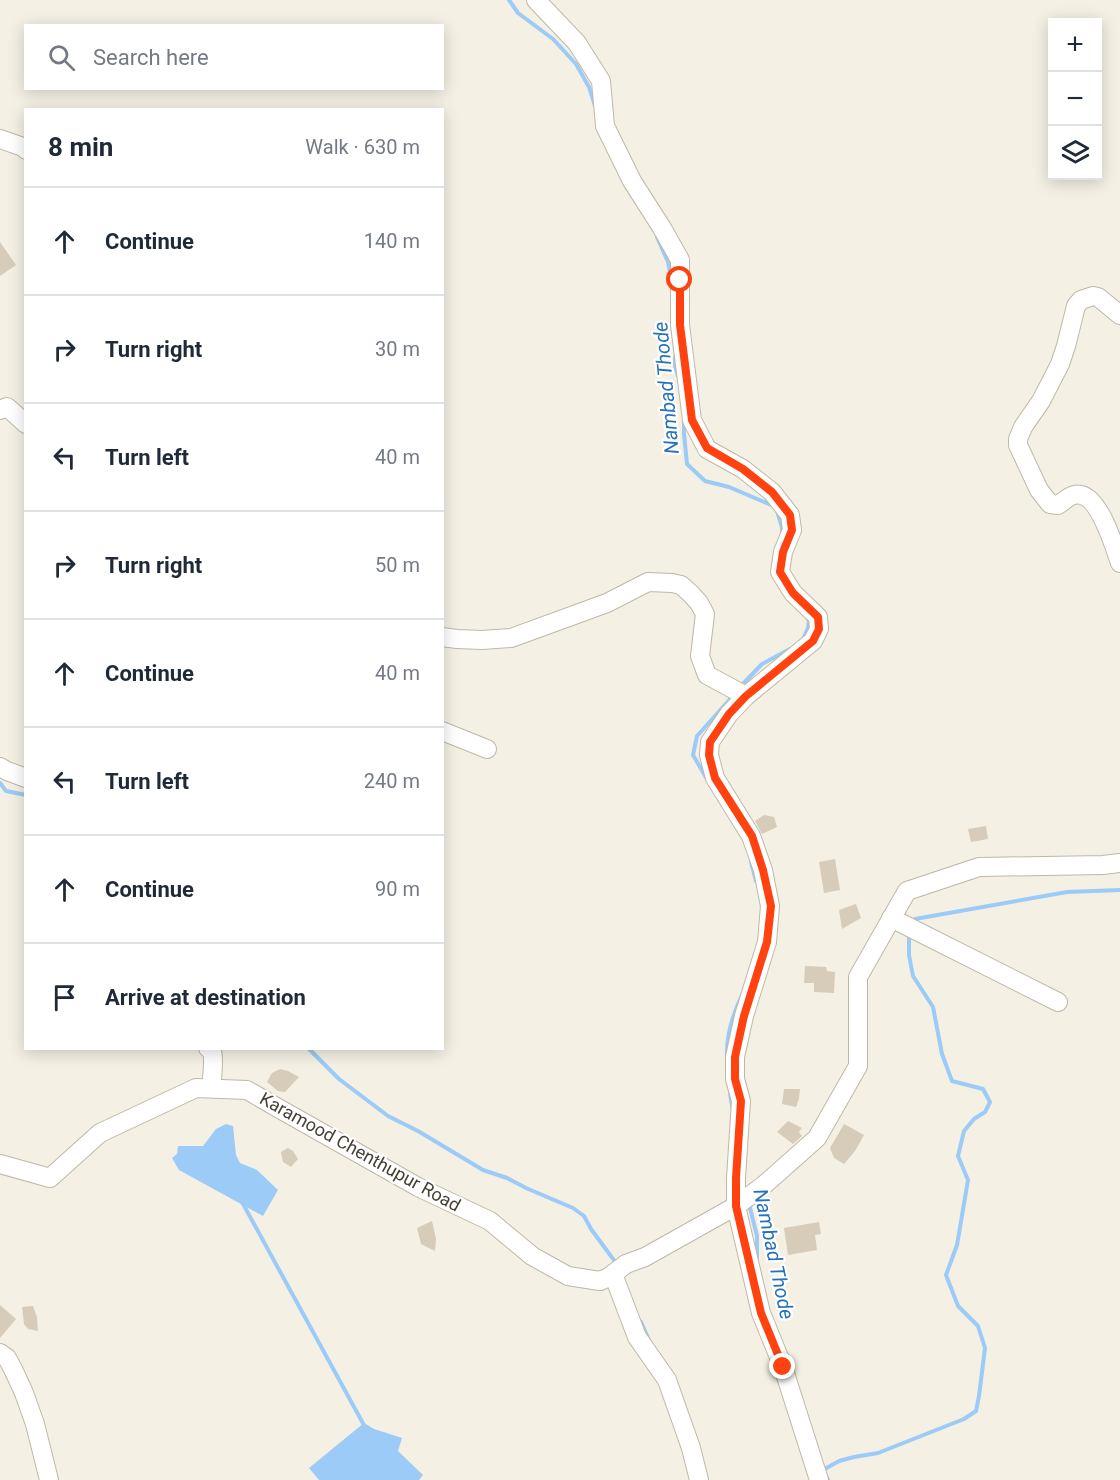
<!DOCTYPE html>
<html lang="en">
<head>
<meta charset="utf-8">
<style>
  :root { --surface:#fff; --page:#f6f6f7; --text:#1f2937; --muted:#747a83; --line:#e0e1e3 }
  body { margin:0; font-family:Roboto,sans-serif; background:var(--page); color:var(--text) }
  .controls { position:absolute; right:18px; top:18px; display:grid; overflow:hidden; border-radius:0px; box-shadow:0 3px 15px #0003 }
  .controls button { width:54px; height:54px; display:grid; place-items:center; padding:0; border:0; border-bottom:2px solid var(--line); background:var(--surface); color:var(--text); font:30px sans-serif }
  .stop { position:absolute; width:18px; height:18px; margin:-14px; border:4px solid #ff4210; border-radius:50%; background:#fff }
  .stop.end { background:#ff4210; border-color:#fff; box-shadow:0 2px 6px #0008 }
  .list { margin:0; padding:0; list-style:none }
  h2 { display:flex; justify-content:space-between; align-items:center; height:78px; margin:0; padding:0 24px; font-size:26px }
  h2 small { font-size:20px; font-weight:400; color:var(--muted) }
  .list li { display:grid; grid-template-columns:39px 1fr auto; gap:18px; align-items:center; box-sizing:border-box; height:108px; padding:0 24px; border-top:2px solid var(--line) }
  .list b { display:block; font-size:22px; white-space:nowrap }
  .list em { font-size:20px; font-style:normal; color:var(--muted) }
  .icon { flex:none; width:33px; height:33px; fill:none; stroke:currentColor; stroke-width:2; stroke-linecap:round; stroke-linejoin:round }
  .map { position:relative; flex:none; width:1120px; height:1480px; overflow:hidden }
  .search { position:absolute; background:var(--surface); box-shadow:0 3px 15px #0003; left:24px; top:24px; width:420px; height:66px; display:flex; align-items:center; gap:15px; box-sizing:border-box; padding:0 21px; border-radius:0px; color:var(--muted); font-size:22px }
  .panel { position:absolute; background:var(--surface); box-shadow:0 3px 15px #0003; left:24px; top:108px; width:420px; height:942px; border-radius:0px }
  .map>svg:first-child { display:block }
</style>
</head>
<body>
<div class="map">
<svg width="1120" height="1480" viewBox="0 0 1120 1480">
  <rect width="100%" height="100%" fill="#f4f0e4"/>
  <g fill="#9bcbf6">
    <polygon points="226,1124 233,1126 236,1155 240,1163 257,1170 278,1190 263,1216 179,1170 172,1158 177,1154 178,1146 203,1146 216,1129"/>
    <polygon points="364,1423 374,1429 402,1438 398,1451 423,1475 419,1480 319,1480 309,1468"/>
  </g>
  <g fill="none" stroke-linecap="round" stroke-linejoin="round">
    <g stroke="#9bcbf6" stroke-width="4">
      <polyline points="509,0 518,13 553,39 576,64 589,87 595,106"/>
      <polyline points="657,237 668,262 672,281"/>
      <polyline points="675,357 675,366 678,376"/>
      <polyline points="684,419 684,434 687,464 705,481 729,487 776,507 782,528 782,535"/>
      <polyline points="803,639 808,628 809,621 808,619"/>
      <polyline points="741,686 762,664 790,649"/>
      <polyline points="707,779 693,755 697,736 733,696"/>
      <polyline points="0,783 6,791 26,795"/>
      <polyline points="751,862 756,881"/>
      <polyline points="914,922 915,919 1067,892 1120,890"/>
      <polyline points="308,1048 339,1079 388,1116 418,1131 483,1170 507,1178 526,1188 573,1208 584,1216 591,1229 616,1263"/>
      <path d="M 727,1057 C 726,1035 733,1014 742,995"/>
      <polyline points="730,1094 733,1111"/>
      <polyline points="242,1202 365,1427"/>
      <polyline points="749,1204 757,1236 757,1261"/>
      <polyline points="641,1322 649,1340"/>
      <polyline points="828,1480 823,1470 839,1461 854,1457 878,1453 964,1419 976,1411 979,1396 985,1348 978,1326 958,1306 946,1275 957,1245 968,1180 958,1156 964,1131 974,1119 985,1112 990,1102 983,1089 952,1081 942,1054 933,1007 913,976 909,955 909,937 910,932"/>
    </g>
  </g>
  <g fill="#d6ccb9">
    <polygon points="0,242 16,265 0,276"/>
    <polygon points="764,815 774,817 777,827 762,834 755,821"/>
    <polygon points="986,826 988,839 971,842 968,829"/>
    <polygon points="835,859 840,890 824,893 819,862"/>
    <polygon points="856,904 861,918 842,929 839,910"/>
    <polygon points="805,966 826,967 827,971 835,972 834,993 814,992 814,983 804,983"/>
    <polygon points="280,1069 288,1071 299,1077 285,1092 278,1091 267,1082 272,1073"/>
    <polygon points="784,1089 800,1089 799,1099 796,1107 782,1104"/>
    <polygon points="788,1121 802,1128 799,1132 802,1136 793,1144 777,1132"/>
    <polygon points="844,1124 864,1135 855,1151 844,1164 834,1158 830,1148"/>
    <polygon points="288,1148 293,1151 298,1159 291,1167 283,1162 281,1152"/>
    <polygon points="432,1221 436,1239 435,1251 421,1244 417,1228"/>
    <polygon points="819,1222 821,1234 815,1235 817,1250 788,1255 784,1228"/>
    <polygon points="0,1305 16,1319 0,1338"/>
    <polygon points="33,1306 37,1317 38,1331 28,1329 24,1324 22,1307"/>
  </g>
  <g fill="none" stroke-linecap="round" stroke-linejoin="round">
    <g stroke="#c0b8a6" stroke-width="20">
      <g id="minor">
        <polyline points="536,0 577,43 601,81 605,126 632,181 662,228 680,260 680,325 692,420 707,449 743,469 772,492 790,515 792,530 783,552 780,572 793,593 818,617 819,629 813,641 746,696 729,714 710,742 709,755 715,778 751,836 763,870 770,906 767,942 744,1016 735,1057 735,1079 741,1101 736,1178 736,1206 761,1313 783,1367 819,1480"/>
        <polyline points="0,139 23,147 26,150"/>
        <path d="M 1120,315 L 1098,297 L 1093,296 L 1081,300 L 1076,306 L 1066,346 L 1060,364 L 1041,401 L 1023,427 L 1018,439 L 1018,445 L 1039,490 L 1050,504 L 1058,505 C 1063,502 1069,496 1074,495 C 1098,489 1114,546 1120,563"/>
        <polyline points="0,410 7,407 26,424"/>
        <polyline points="442,637 457,639 482,640 511,638 607,603 648,582 672,583 681,585 691,594 699,603 705,614 700,656 707,675 746,696"/>
        <polyline points="442,731 487,749"/>
        <polyline points="0,767 7,771 26,778"/>
        <polyline points="891,918 1058,1002"/>
        <path d="M 208,1048 L 212,1051 C 215,1063 211,1076 212,1088"/>
        <polyline points="0,1164 50,1178 100,1133 196,1088 247,1090 278,1108 418,1187 490,1221 532,1256 568,1276 600,1281 609,1277 626,1264 645,1257 736,1206 764,1185 817,1138 858,1066 858,977 907,891 979,867 1103,865 1120,863"/>
        <polyline points="613,1274 637,1337 667,1380 691,1448 699,1480"/>
        <polyline points="0,1353 7,1358 13,1369 24,1393 35,1424 49,1480"/>
      </g>
    </g>
    <use href="#minor" stroke="#fff" stroke-width="18"/>
  </g>
  <g fill="none" stroke-linecap="round" stroke-linejoin="round">
    <polyline stroke="#ff4210" stroke-width="8" points="680,280 680,325 692,420 707,448 743,469 772,492 790,515 792,530 783,552 780,572 793,593 818,617 819,629 813,641 746,696 729,714 710,742 709,755 715,778 752,836 763,870 771,906 767,942 744,1016 735,1057 735,1079 741,1101 736,1178 736,1206 761,1313 783,1367"/>
  </g>
  <g text-anchor="middle" stroke-width="4.5" stroke-linejoin="round" paint-order="stroke">
    <g font-size="18" fill="#464034" stroke="#fff">
      <text transform="translate(360 1152) rotate(29)" y="6">Karamood Chenthupur Road</text>
    </g>
    <g font-size="20" font-style="italic" fill="#2572ba" stroke="#fff">
      <text transform="translate(666 388) rotate(-95)" y="7">Nambad Thode</text>
      <text transform="translate(774 1254) rotate(78)" y="7">Nambad Thode</text>
    </g>
  </g>
</svg>
<div class="controls">
<button>+</button>
<button>−</button>
<button><svg class="icon" aria-label="layers" viewBox="0 0 24 24"><path d="M12 4l9 5-9 5-9-5zM3 14l9 5 9-5"/></svg></button>
</div>
<div class="stop" style="left:680px;top:280px"></div>
<div class="stop end" style="left:783px;top:1367px"></div>
<div class="search"><svg class="icon" aria-label="search" viewBox="0 0 24 24"><circle cx="10" cy="10" r="6"/><path d="M15 15l6 6"/></svg>Search here</div>
<section class="panel">
<h2>8 min<small>Walk · 630 m</small></h2>
<ul class="list">
<li><svg class="icon" aria-label="ahead" viewBox="0 0 24 24"><path d="M12 20V5M6 11l6-6 6 6"/></svg><div><b>Continue</b></div><em>140 m</em></li>
<li><svg class="icon" aria-label="right" viewBox="0 0 24 24"><path d="M7 20v-9h11M14 6l5 5-5 5"/></svg><div><b>Turn right</b></div><em>30 m</em></li>
<li><svg class="icon" aria-label="left" viewBox="0 0 24 24"><path d="M17 20v-9H6M10 6l-5 5 5 5"/></svg><div><b>Turn left</b></div><em>40 m</em></li>
<li><svg class="icon" aria-label="right" viewBox="0 0 24 24"><path d="M7 20v-9h11M14 6l5 5-5 5"/></svg><div><b>Turn right</b></div><em>50 m</em></li>
<li><svg class="icon" aria-label="ahead" viewBox="0 0 24 24"><path d="M12 20V5M6 11l6-6 6 6"/></svg><div><b>Continue</b></div><em>40 m</em></li>
<li><svg class="icon" aria-label="left" viewBox="0 0 24 24"><path d="M17 20v-9H6M10 6l-5 5 5 5"/></svg><div><b>Turn left</b></div><em>240 m</em></li>
<li><svg class="icon" aria-label="ahead" viewBox="0 0 24 24"><path d="M12 20V5M6 11l6-6 6 6"/></svg><div><b>Continue</b></div><em>90 m</em></li>
<li><svg class="icon" aria-label="arrive" viewBox="0 0 24 24"><path d="M6 21V4h12l-3 4 3 4H6"/></svg><div><b>Arrive at destination</b></div></li>
</ul>
</section>
</div>
</body>
</html>
